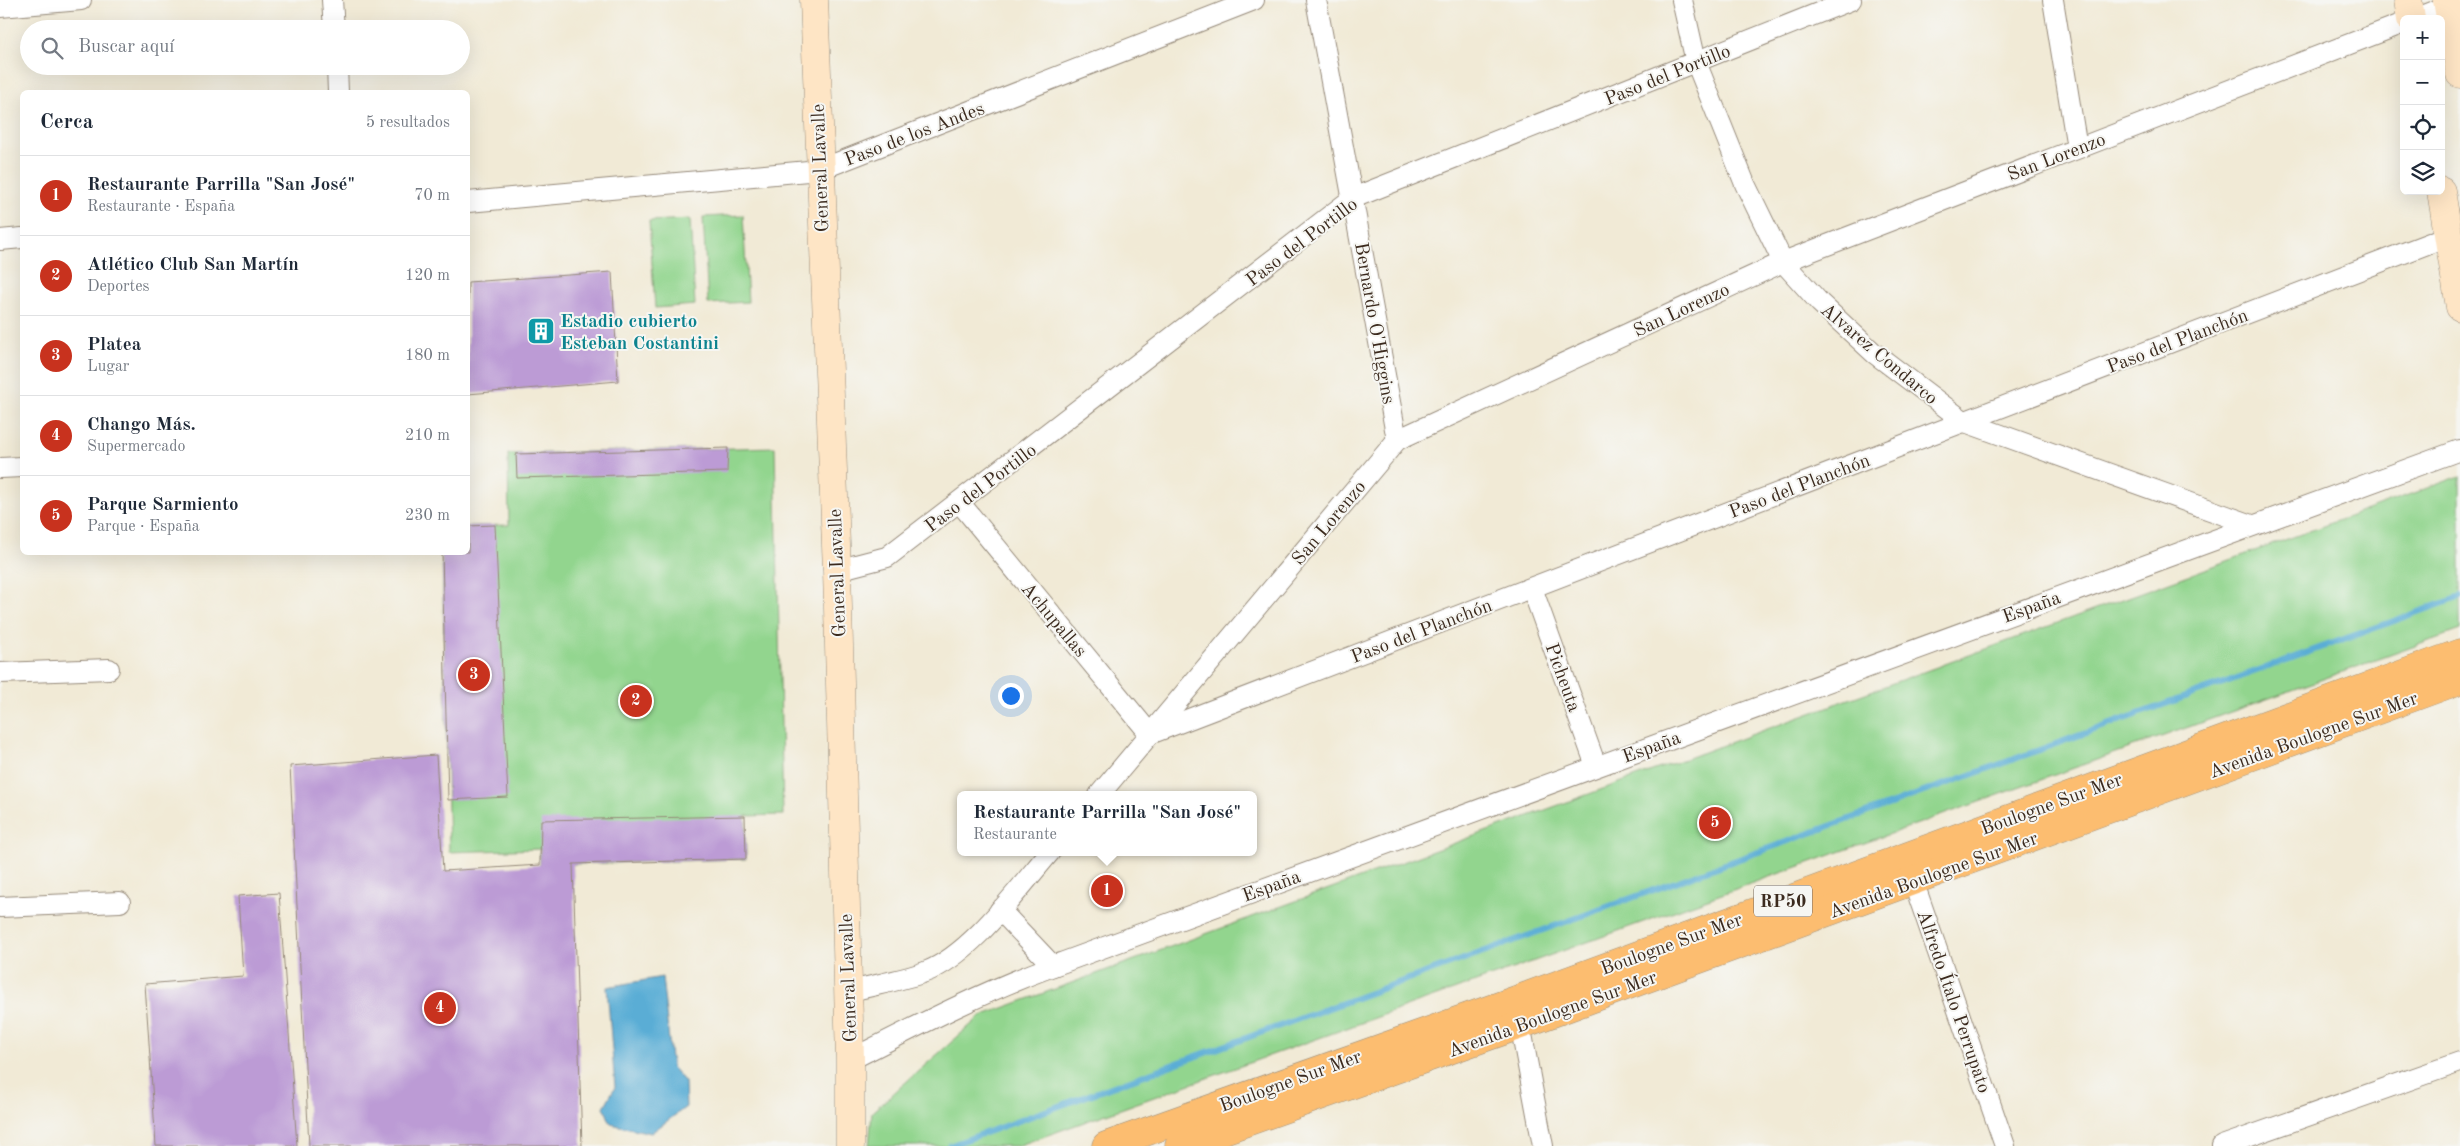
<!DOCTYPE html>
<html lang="es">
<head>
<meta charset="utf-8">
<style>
  :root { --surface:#fff; --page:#f2f2f3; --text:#1f2937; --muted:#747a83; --line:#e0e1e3; --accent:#c8321e }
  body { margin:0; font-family:"Old Standard TT",serif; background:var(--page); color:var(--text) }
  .controls { position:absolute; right:15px; top:15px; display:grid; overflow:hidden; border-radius:8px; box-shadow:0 5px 20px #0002 }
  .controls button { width:45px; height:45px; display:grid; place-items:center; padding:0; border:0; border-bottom:1px solid var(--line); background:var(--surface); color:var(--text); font:25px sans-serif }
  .you { position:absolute; left:1010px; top:695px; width:18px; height:18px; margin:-12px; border:4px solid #fff; border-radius:50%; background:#1a73e8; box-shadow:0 0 0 8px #1a73e833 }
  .badge { display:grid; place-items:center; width:32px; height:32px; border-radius:50%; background:var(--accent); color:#fff; font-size:16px; font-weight:700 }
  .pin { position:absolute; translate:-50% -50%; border:2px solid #fff; box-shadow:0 1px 5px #0006 }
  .popup { position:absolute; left:957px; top:791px; width:300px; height:65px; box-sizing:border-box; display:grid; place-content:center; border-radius:8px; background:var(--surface); filter:drop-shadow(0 1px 4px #0005); font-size:16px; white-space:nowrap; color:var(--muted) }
  .popup b { font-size:19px; color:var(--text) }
  .popup::after { content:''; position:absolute; left:50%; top:100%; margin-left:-10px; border:10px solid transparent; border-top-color:var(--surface) }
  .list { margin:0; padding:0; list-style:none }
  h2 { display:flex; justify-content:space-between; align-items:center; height:65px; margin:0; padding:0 20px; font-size:21px }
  h2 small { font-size:16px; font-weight:400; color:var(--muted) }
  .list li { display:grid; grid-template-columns:32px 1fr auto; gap:15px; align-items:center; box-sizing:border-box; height:80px; padding:0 20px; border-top:1px solid var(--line) }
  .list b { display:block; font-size:19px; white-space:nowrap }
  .list p { margin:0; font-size:16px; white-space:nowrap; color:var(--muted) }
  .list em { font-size:16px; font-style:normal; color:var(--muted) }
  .icon { flex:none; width:28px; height:28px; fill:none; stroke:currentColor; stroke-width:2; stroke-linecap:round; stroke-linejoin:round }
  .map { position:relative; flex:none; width:2460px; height:1146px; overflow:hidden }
  .search { position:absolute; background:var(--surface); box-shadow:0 5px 20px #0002; left:20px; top:20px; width:450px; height:55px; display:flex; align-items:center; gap:12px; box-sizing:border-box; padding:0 18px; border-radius:28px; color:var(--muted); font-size:19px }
  .panel { position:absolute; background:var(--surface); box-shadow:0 5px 20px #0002; left:20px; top:90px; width:450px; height:465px; border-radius:8px }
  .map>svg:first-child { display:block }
</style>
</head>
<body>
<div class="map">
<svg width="2460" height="1146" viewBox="0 0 2460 1146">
  <rect width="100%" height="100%" fill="#f6f6f2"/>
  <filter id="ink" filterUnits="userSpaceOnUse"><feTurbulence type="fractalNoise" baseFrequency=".02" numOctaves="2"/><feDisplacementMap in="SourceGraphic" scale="10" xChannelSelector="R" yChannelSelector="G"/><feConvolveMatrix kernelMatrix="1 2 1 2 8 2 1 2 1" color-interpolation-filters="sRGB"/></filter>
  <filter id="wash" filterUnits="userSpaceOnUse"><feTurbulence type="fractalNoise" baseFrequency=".0096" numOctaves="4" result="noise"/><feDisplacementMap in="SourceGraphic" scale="20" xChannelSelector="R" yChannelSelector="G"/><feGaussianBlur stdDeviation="1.12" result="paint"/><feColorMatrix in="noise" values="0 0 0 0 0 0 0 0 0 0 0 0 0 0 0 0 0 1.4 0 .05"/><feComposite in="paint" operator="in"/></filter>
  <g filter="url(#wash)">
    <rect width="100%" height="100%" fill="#f1ead6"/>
    <g fill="#92d58e" stroke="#668056">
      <polygon points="743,215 748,302 708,304 703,217"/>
      <polygon points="690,219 695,305 655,308 649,221"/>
      <polygon points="775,447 783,815 745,816 746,859 540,865 540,849 449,852 442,553 468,552 468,526 509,525 508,454"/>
      <polygon points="2460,476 2460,630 1017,1146 869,1146 872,1112 981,1016"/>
    </g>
    <polygon fill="#5aadd5" stroke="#4a6c7a" points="662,977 672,1067 685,1082 686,1107 651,1133 611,1124 604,1107 615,1087 607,987"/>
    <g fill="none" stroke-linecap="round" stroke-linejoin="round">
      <polyline stroke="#5aadd5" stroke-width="6" points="949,1146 2460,597"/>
    </g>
    <g id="blocks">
      <g fill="#bc9bd5">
        <polygon points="612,272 618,381 468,394 468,282"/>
        <polygon points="728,448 727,472 517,478 516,454"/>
        <polygon points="495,525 508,797 448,800 442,552 468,552 468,526"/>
        <polygon points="436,755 443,871 540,865 541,820 745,816 746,859 573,864 582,1146 309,1146 290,766"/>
        <polygon points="279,893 297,1146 156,1146 145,984 243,976 238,896"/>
      </g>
    </g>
  </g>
  <g filter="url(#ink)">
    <use href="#blocks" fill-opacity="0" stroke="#968a7a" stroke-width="1"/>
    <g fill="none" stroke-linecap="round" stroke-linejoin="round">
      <g stroke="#968a7a" stroke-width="22">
        <g id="street">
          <polyline points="332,0 334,29"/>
          <polyline points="1316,0 1397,440"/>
          <polyline points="1682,0 1696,62 1745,184 1783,262 1820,303 1874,353 1965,422 2252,525"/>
          <polyline points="2053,0 2077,148"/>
          <polyline points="0,7 81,0"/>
          <polyline points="2415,19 2460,1"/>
          <polyline points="337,66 338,92"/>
          <polyline points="468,202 819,170 1254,0"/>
          <polyline points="0,240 22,238"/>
          <polyline points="0,468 22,467"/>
          <polyline points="960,503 1150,734 2448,236"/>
          <polyline points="837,570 887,557 1353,198 1851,0"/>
          <polyline points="1532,588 1596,766"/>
          <polyline points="0,673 109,669"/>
          <polyline points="1099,795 1397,440 1783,262 2404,23"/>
          <polyline points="1909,869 2005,1146"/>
          <polyline points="0,907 120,902"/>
          <polyline points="1000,910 1053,966"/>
          <path d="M 847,992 C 872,985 900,981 925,972 C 970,956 1018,889 1050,852"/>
          <polyline points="1518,1013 1543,1146"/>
          <path d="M 850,1060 C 917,1026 982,992 1053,966 L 2460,450"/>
          <polyline points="2222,1146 2460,1062"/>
        </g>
      </g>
      <g stroke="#968a7a" stroke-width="29">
        <g id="secondary">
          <polyline points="814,0 837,570 850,1060 850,1146"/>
          <polyline points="2408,0 2411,19"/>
          <polyline points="2447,0 2460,74"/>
          <polyline points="2441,191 2460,307"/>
        </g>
      </g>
      <g stroke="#968a7a" stroke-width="29">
        <g id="primary">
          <polyline points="1106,1146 1516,1000 2460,653"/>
          <polyline points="1179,1146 1520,1025 2460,680"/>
        </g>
      </g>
      <use href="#street" stroke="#fff" stroke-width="20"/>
      <use href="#secondary" stroke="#fee5c5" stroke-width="28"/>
      <use href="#primary" stroke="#fcbd6f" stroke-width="28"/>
    </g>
  </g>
  <defs>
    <g id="building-square" transform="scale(1.4375)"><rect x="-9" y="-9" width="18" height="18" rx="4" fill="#0f9aa8" stroke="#f6f6f2"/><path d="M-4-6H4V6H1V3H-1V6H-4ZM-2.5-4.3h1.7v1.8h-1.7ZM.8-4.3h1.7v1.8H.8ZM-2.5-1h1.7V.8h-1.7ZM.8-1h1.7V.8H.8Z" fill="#fff"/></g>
  </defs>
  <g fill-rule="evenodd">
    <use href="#building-square" x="541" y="331"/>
  </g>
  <g text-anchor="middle" stroke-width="4" stroke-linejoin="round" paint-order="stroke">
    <rect fill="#f6f6f2" stroke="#73675e" stroke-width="1" x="1754" y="885.5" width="58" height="31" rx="4"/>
    <g font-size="18" font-weight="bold" fill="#3b2a1e">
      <text x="1783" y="907">RP50</text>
    </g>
    <g font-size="19" fill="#3b2a1e" stroke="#f6f6f2">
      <text transform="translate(1667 74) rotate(-22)" y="7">Paso del Portillo</text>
      <text transform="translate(914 133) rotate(-21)" y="7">Paso de los Andes</text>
      <text transform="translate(2056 156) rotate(-21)" y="7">San Lorenzo</text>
      <text transform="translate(819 168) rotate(-92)" y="7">General Lavalle</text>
      <text transform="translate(1301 241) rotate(-37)" y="7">Paso del Portillo</text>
      <text transform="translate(1681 309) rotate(-25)" y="7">San Lorenzo</text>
      <text transform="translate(1376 323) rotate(80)" y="7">Bernardo O'Higgins</text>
      <text transform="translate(2177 340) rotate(-21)" y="7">Paso del Planchón</text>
      <text transform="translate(1880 353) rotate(40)" y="7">Alvarez Condarco</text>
      <text transform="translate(1799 485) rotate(-21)" y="7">Paso del Planchón</text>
      <text transform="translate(980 487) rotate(-37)" y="7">Paso del Portillo</text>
      <text transform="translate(1328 522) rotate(-50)" y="7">San Lorenzo</text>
      <text transform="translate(836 573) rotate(-92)" y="7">General Lavalle</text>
      <text transform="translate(2031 606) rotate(-20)" y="7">España</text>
      <text transform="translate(1055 619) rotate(50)" y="7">Achupallas</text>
      <text transform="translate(1421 630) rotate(-21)" y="7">Paso del Planchón</text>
      <text transform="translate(1564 677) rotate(70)" y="7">Picheuta</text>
      <text transform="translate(2313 734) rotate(-20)" y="7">Avenida Boulogne Sur Mer</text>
      <text transform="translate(1651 746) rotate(-20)" y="7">España</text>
      <text transform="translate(2051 803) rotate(-20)" y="7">Boulogne Sur Mer</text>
      <text transform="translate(1933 874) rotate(-20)" y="7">Avenida Boulogne Sur Mer</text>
      <text transform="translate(1271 885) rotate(-20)" y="7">España</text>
      <text transform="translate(1671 943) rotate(-20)" y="7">Boulogne Sur Mer</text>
      <text transform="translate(847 978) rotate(-92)" y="7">General Lavalle</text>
      <text transform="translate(1955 1001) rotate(71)" y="7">Alfredo Ítalo Perrupato</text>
      <text transform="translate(1552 1013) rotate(-20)" y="7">Avenida Boulogne Sur Mer</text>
      <text transform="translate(1290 1080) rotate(-20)" y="7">Boulogne Sur Mer</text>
    </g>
    <g font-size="19" font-weight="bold" fill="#0d838f" stroke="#f6f6f2" text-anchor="start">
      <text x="560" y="327">Estadio cubierto<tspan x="560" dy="22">Esteban Costantini</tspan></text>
    </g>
  </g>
</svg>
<div class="controls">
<button>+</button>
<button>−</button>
<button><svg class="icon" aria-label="locate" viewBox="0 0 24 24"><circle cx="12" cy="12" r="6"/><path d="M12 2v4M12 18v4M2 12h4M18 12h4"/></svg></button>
<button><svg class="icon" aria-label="layers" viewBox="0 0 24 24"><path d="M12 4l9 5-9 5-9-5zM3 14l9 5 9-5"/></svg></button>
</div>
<div class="you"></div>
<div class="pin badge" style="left:1107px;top:891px">1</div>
<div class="popup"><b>Restaurante Parrilla &quot;San José&quot;</b>Restaurante</div>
<div class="pin badge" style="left:636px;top:701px">2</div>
<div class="pin badge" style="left:474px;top:675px">3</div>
<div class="pin badge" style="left:440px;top:1008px">4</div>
<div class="pin badge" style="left:1715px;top:823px">5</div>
<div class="search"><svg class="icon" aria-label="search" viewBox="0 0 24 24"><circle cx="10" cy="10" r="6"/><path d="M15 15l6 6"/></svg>Buscar aquí</div>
<section class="panel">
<h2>Cerca<small>5 resultados</small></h2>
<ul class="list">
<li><span class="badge">1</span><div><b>Restaurante Parrilla &quot;San José&quot;</b><p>Restaurante · España</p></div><em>70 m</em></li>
<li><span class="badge">2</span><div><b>Atlético Club San Martín</b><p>Deportes</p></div><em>120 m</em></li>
<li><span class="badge">3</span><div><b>Platea</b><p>Lugar</p></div><em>180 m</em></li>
<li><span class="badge">4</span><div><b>Chango Más.</b><p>Supermercado</p></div><em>210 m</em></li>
<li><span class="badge">5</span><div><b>Parque Sarmiento</b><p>Parque · España</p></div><em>230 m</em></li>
</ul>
</section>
</div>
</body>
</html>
